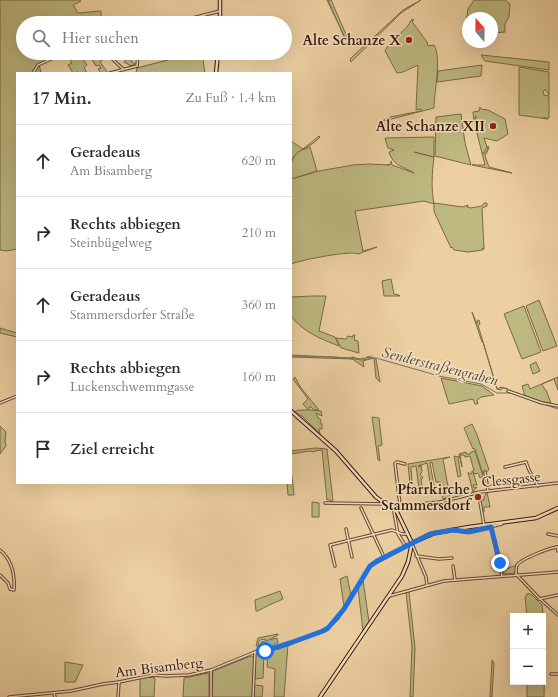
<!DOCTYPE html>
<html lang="de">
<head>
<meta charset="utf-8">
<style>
  :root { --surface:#fff; --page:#f7f7f7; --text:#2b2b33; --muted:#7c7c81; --line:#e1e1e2 }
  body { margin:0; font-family:Cardo,serif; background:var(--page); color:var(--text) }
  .controls { position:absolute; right:12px; bottom:12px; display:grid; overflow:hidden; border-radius:0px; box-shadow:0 4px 16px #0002 }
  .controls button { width:36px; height:36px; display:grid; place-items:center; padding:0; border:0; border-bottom:1px solid var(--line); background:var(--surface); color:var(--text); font:20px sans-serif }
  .compass { position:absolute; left:462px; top:12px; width:36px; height:36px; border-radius:50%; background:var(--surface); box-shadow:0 4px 16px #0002; rotate:340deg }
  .stop { position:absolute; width:12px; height:12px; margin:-9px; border:3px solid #1a73e8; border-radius:50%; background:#fff }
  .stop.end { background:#1a73e8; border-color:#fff; box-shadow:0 1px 4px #0008 }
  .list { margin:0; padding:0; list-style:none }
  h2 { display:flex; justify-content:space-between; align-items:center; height:52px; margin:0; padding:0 16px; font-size:17px }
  h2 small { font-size:13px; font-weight:400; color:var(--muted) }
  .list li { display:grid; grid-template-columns:26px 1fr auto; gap:12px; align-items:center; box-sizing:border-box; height:72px; padding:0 16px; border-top:1px solid var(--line) }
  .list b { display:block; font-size:15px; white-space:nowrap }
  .list p { margin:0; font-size:13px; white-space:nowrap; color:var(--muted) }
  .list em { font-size:13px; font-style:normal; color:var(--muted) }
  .icon { flex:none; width:22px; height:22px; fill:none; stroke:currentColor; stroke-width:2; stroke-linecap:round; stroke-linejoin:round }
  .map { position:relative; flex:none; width:558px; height:697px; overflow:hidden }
  .search { position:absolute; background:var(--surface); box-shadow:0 4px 16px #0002; left:16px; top:16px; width:276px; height:44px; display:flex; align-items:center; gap:10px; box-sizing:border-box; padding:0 14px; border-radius:22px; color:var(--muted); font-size:15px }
  .panel { position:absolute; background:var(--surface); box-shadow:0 4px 16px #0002; left:16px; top:72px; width:276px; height:412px; border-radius:0px }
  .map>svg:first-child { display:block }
</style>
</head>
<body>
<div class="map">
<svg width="558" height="697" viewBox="0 0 558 697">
  <rect width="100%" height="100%" fill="#edd0a2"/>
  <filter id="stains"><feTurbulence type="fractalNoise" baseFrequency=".005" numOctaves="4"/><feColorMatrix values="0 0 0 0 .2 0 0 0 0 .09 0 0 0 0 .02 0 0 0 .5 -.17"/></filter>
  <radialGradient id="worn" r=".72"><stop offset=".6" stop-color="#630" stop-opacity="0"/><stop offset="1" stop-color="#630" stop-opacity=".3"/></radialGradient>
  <g fill="#beb981" stroke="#7b6844">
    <polygon points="0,0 79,0 81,1 73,5 78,13 101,11 101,15 104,20 116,23 23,23 23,53 61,54 39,64 41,73 17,73 17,249 7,251 0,250"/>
    <polygon points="327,0 331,0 348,39 346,40"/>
    <polygon points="421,0 401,13 351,62 350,59 403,10"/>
    <polygon points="474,0 505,0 510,4 509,17 505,24 505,32 492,33 492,18 468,18 468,25 466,23 468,9"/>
    <path d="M 412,19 L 414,20 L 412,21 L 413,23 L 427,42 L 428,46 L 434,45 C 442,58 434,92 434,108 L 380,122 L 390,117 L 421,111 L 421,109 L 416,110 L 418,65 L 403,72 L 397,73 L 385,51 C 391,38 406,32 412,19 Z"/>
    <polygon points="66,53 78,53 87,65 84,68 87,73 79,73 78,72 73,73 68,65 72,63"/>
    <polygon points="89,53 95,53 101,59 107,54 108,56 100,62 108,73 101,73 98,69 101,68 99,65 96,66 90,57 88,59 87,56 90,54"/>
    <polygon points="127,53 133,54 130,60 135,64 131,66 124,62 127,59"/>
    <polygon points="194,54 202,54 205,73 136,73 137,68 175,58"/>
    <polygon points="481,55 549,62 549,70 485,61"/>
    <polygon points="482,65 481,76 437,82 438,71"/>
    <polygon points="519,67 549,72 549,95 546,90 544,90 543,92 544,95 549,96 549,118 543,118 548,119 519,115"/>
    <polygon points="480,107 481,109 488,110 505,119 508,134 497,141 484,138 487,147 483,154 487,151 488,146 489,148 485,156 489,167 512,173 472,165 474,164 475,165 485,165 475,125 476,116 474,121 473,112 479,111"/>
    <polygon points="461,114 465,143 471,165 435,156 436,117"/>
    <path d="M 319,136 L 320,137 C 309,150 298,147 291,161 L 291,141 L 303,149 Z"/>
    <path d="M 434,137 L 434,157 L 414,152 L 434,157 C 432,172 431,189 434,204 L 424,201 L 355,211 L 363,251 L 377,247 L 358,254 C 351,250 301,260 291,264 L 291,179 L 319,171 L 353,165 L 369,164 L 389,165 L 387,165 L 391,164 L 391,161 L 392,165 L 414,173 C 403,166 394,167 389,152 L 394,150 L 388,148 L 385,138 Z"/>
    <path d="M 310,147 L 317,171 L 291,179 C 291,169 290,156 300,151 C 303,149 307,149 310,147 Z"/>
    <polygon points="434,203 463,207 468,205 467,207 471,208 482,206 484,203 487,203 487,206 482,208 484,249 482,248 483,250 468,252 454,250 452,247 451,248 436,216 434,211"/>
    <polygon points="391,279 394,294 399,295 400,296 384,296 382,281"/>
    <path d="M 312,296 L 326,296 L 319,331 L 335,337 L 339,346 C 321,339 303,332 291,316 L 291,297 Z"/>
    <polygon points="539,300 557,346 543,351 526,306"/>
    <polygon points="524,306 541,352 522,359 504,314"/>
    <polygon points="472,312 477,324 477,321 479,320 480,324 478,325 497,389 501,387 508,389 503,388 501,390 497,389 483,342 482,342"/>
    <polygon points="0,328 17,333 17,337 0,333"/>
    <polygon points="353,335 355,335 354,340 358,341 359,353 341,348 336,338 346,339 348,336 353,337"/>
    <polygon points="291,355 351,358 351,357 353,359 291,357"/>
    <polygon points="367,357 373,357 373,358 363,361 364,367 355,361 352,357 360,359 370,357"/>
    <polygon points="374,358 376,359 380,382 376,378"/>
    <polygon points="536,362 540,371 533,374 530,365"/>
    <polygon points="295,377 301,388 319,410 314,410 311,407 309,407 309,410 321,411 322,416 316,413 318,418 321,420 320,423 322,424 322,429 319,429 320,434 302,416 294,412 299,410 308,410 303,404 308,399 293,379"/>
    <polygon points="558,377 558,390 554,379 542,384 545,390 546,390 551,403 543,402 525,396 522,386 528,384 530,389"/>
    <polygon points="441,378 482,386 494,395 481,397 477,400 478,404 475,404 473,399 449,404"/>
    <polygon points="372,417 379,418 382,445 378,446 380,461 378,460"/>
    <polygon points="472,424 477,435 489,470 483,474 475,449 473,449 464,428"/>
    <polygon points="0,426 6,432 5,441 6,446 0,454"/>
    <polygon points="315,448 327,449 333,501 330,501 330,500 327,500 322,450 315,451 314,452 309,451 291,454 291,451"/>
    <polygon points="475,451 483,476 480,478 478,473 475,474 473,472 477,485 473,485 474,488 477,487 473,492 468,472 470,474 472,473 472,471 474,471 470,456 465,457 464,455 460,455 462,467 459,454 466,452 466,454 470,454 471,452"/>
    <polygon points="454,456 459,457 458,458 461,476 458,477"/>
    <polygon points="450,457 443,459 450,497 443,499 440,482 436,482 432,462 430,463 435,491 433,489 431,489 427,463 418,466 420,467 421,465 422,472 420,474 423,478 421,479 422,489 419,489 416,466 411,467 412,483 412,485 410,484 408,464"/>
    <polygon points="291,469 294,495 288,495 287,483 291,483"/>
    <polygon points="487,492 490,507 484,507 484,512 482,513 480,500 484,500 484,497"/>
    <polygon points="312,502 319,503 319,517 312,517"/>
    <polygon points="514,566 516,567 516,573 504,574 503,570"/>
    <polygon points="347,576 351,595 344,606 340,579"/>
    <polygon points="363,580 369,622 363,631 358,588"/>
    <polygon points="280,591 283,599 267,606 258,611 256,611 255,600"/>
    <polygon points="409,592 415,648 413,697 410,697 412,646 406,593"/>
    <polygon points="528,593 532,595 542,605 545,629 544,697 527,697 527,682 543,682 543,616 527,616 525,597"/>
    <polygon points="278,634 278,635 267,641 265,639 260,640 258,643 259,646 256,646 258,638"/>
    <polygon points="288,644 284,697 274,697 275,669 267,667 268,651"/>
    <polygon points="264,652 263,678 255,679 255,653"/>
    <polygon points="251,656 254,658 252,697 212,697 213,671"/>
    <polygon points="492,660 494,663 492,697 490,697"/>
    <polygon points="65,662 83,665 75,682 65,682"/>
    <polygon points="209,673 209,697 183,697 184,678"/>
    <polygon points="146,677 155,678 154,697 140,697 140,678"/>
    <polygon points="254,685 263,686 262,697 254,697"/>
  </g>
  <polygon fill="#9ab7a0" stroke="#737763" points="277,638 278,643 269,647 261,648 261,642"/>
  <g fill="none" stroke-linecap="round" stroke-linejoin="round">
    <g stroke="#737763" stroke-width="1">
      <polyline points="328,0 345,39"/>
      <polyline points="291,356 335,357 362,360 376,358 439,376 481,384 497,393 510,393 520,396"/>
      <polyline points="529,399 558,409"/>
      <polyline points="0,404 17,397"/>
    </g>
    <g stroke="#65452e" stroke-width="3.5">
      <g id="street">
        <polyline points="173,23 220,11"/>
        <polyline points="106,53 123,69"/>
        <polyline points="132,53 138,55"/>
        <polyline points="33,73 38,65 64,53"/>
        <polyline points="110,73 137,66 138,53"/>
        <polyline points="508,391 542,403 558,406"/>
        <polyline points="0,403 17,396"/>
        <polyline points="505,467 526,462 529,470 538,486"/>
        <polyline points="485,472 488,491"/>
        <polyline points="480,502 484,525"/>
        <polyline points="325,503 385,504"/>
        <polyline points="400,505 395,463 397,462 405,464"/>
        <polyline points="396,506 394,512 398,534 406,547"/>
        <polyline points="390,507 440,502 480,492 558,483"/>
        <polyline points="361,508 384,557"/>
        <polyline points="491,527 502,576"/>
        <polyline points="346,529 352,557"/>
        <polyline points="455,531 469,532 502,524"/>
        <polyline points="548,534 558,536"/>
        <polyline points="413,546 426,577 427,585"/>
        <polyline points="557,547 558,551"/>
        <path d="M 0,550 C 12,560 15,575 14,590 L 10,589 L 8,583 L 0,575"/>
        <polyline points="416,556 439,559 452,558"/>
        <polyline points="335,566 330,545 392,530 402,534 407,534"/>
        <polyline points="453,566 455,580"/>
        <polyline points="516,574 538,597 558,615"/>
        <path d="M 516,574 C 516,572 516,567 517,565 C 521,559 551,547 558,547"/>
        <polyline points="389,596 444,581 558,572"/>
        <polyline points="539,599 558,595"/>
        <polyline points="551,674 558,674"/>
        <polyline points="54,693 55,697"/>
        <polyline points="9,697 71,691 103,684 119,682 153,675 166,676 189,675 211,670 255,652 277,648 323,631 328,628 338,618 370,566 411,544"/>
        <polyline points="118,697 119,682"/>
        <polyline points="211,697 211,670"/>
        <polyline points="253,697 255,652"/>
      </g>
    </g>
    <g stroke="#381707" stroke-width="4.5">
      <g id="secondary">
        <polyline points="220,23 220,0"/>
        <polyline points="216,73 218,53"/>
        <polyline points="291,411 336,451 376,497 397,512 412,543 408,562 402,576 320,697"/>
        <polyline points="412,543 435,533 469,527 536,518 558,508"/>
      </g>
    </g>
    <use href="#street" stroke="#f3e0c3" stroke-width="1.5"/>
    <use href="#secondary" stroke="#f3e0c3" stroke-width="2.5"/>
  </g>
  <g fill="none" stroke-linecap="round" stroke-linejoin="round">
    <polyline stroke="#1a73e8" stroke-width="5" points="265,651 290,643 323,631 328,628 344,609 370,566 377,561 430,534 453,530 469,532 491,527 500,563"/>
  </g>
  <g fill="#8f2418" stroke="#f3e0c3" stroke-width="1.5">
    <circle cx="409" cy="40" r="4"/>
    <circle cx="493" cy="126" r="4"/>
    <circle cx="478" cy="497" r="4"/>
  </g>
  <g text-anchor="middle" stroke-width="3" stroke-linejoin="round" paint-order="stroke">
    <g font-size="14" font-weight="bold" fill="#381707" stroke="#f3e0c3" text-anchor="end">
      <text x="401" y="45">Alte Schanze X</text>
      <text x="485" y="131">Alte Schanze XII</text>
      <text x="470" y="494">Pfarrkirche<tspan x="470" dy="16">Stammersdorf</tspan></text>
    </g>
    <g font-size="14" fill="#381707" stroke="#f3e0c3">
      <text transform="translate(511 479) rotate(-6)" y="5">Clessgasse</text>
      <text transform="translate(159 667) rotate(-7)" y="5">Am Bisamberg</text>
    </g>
    <g font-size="15" font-style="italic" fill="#554735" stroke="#f3e0c3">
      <text transform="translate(440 366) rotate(14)" y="5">Senderstraßengraben</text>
    </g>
  </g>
  <rect width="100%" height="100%" filter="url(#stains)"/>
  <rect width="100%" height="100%" fill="url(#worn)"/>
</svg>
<div class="controls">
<button>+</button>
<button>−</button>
</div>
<svg class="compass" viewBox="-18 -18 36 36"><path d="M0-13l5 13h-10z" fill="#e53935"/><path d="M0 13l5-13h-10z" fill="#7c7c81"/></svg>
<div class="stop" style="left:265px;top:651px"></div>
<div class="stop end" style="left:500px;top:563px"></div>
<div class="search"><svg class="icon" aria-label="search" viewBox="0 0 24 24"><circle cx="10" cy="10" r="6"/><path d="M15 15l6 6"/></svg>Hier suchen</div>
<section class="panel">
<h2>17 Min.<small>Zu Fuß · 1.4 km</small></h2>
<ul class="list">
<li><svg class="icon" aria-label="ahead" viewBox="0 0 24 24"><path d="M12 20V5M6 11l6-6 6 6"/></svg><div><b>Geradeaus</b><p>Am Bisamberg</p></div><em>620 m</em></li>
<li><svg class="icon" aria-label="right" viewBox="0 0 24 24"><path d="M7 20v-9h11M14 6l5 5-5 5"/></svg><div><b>Rechts abbiegen</b><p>Steinbügelweg</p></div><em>210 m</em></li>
<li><svg class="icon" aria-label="ahead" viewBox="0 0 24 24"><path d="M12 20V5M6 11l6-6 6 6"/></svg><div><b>Geradeaus</b><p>Stammersdorfer Straße</p></div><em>360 m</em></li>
<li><svg class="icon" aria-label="right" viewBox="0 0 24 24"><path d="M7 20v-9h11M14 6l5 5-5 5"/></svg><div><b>Rechts abbiegen</b><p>Luckenschwemmgasse</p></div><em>160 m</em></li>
<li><svg class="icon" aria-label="arrive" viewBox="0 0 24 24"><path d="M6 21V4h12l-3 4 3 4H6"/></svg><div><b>Ziel erreicht</b></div></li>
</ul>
</section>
</div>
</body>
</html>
